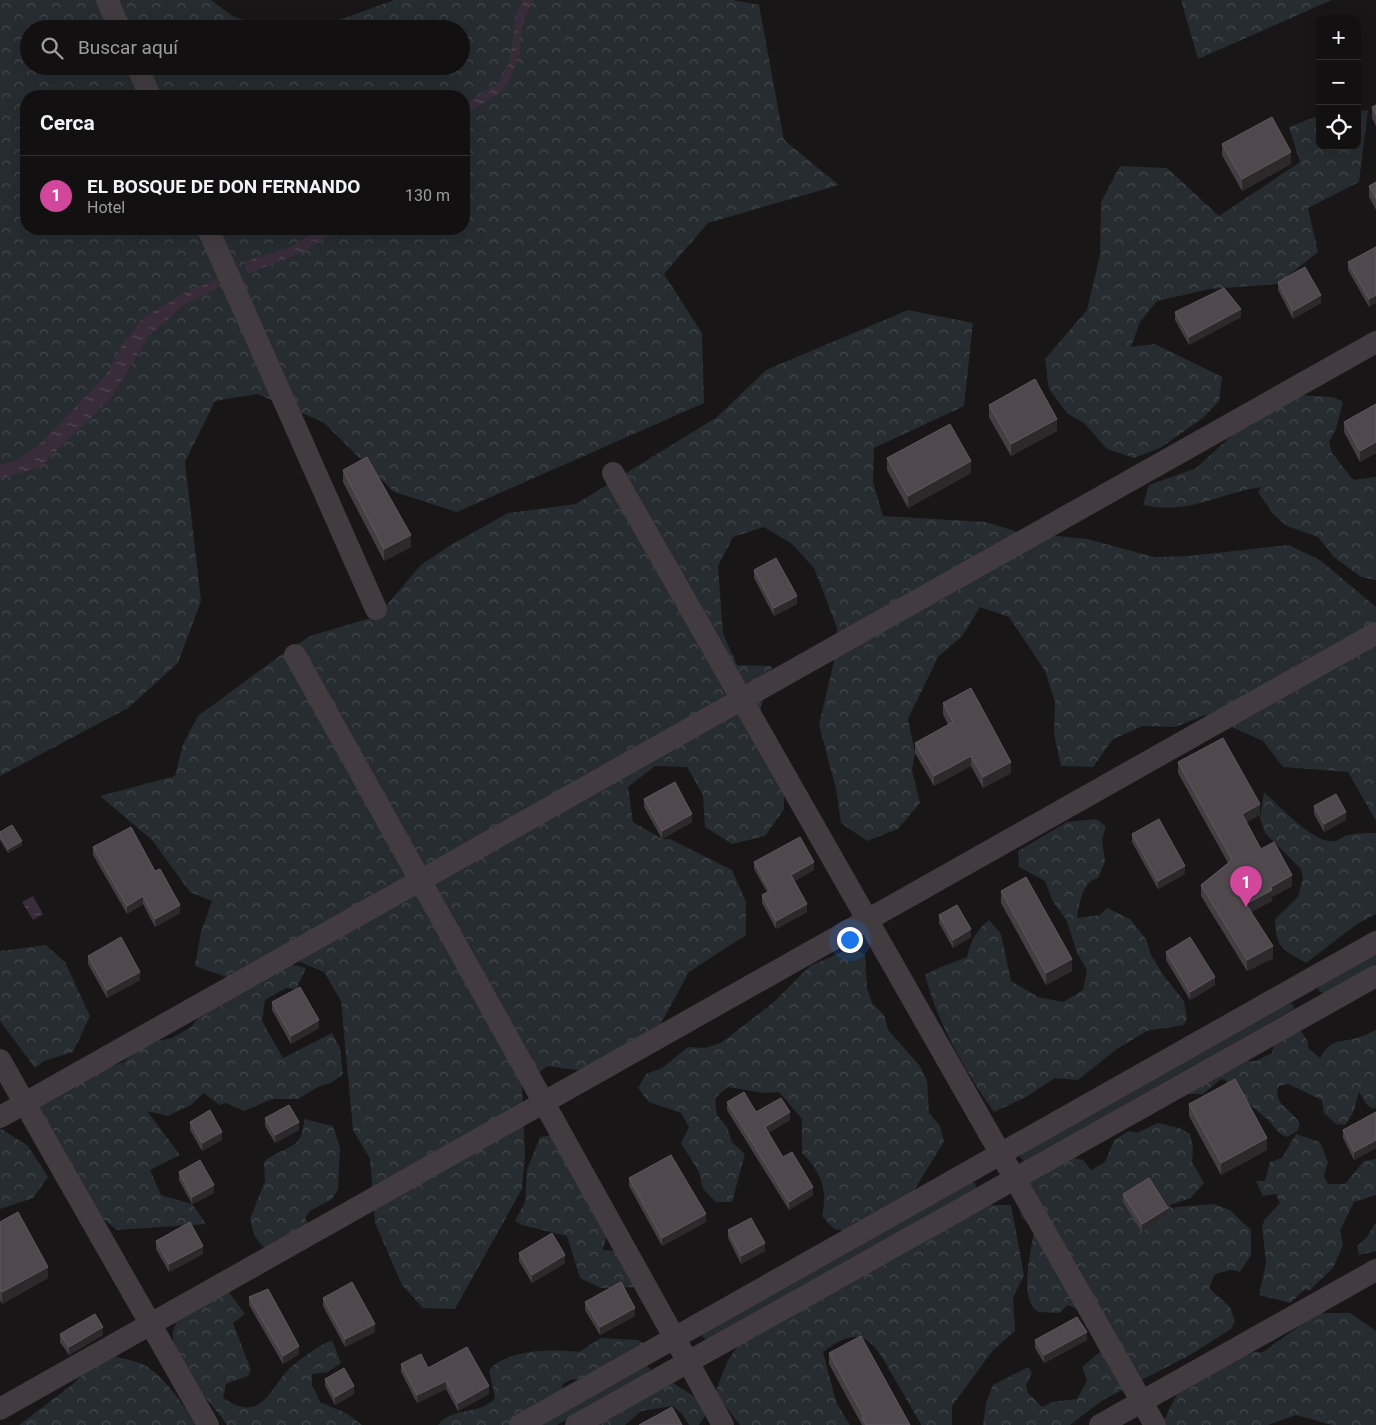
<!DOCTYPE html>
<html lang="es">
<head>
<meta charset="utf-8">
<style>
  :root { --surface:#121011; --page:#1b191a; --text:#f1f3f6; --muted:#9c9d9f; --line:#313031; --accent:#8c9099 }
  body { margin:0; font-family:Roboto,sans-serif; background:var(--page); color:var(--text) }
  .controls { position:absolute; right:15px; top:15px; display:grid; overflow:hidden; border-radius:10px; box-shadow:0 5px 20px #0002 }
  .controls button { width:45px; height:45px; display:grid; place-items:center; padding:0; border:0; border-bottom:1px solid var(--line); background:var(--surface); color:var(--text); font:25px sans-serif }
  .you { position:absolute; left:849px; top:939px; width:18px; height:18px; margin:-12px; border:4px solid #fff; border-radius:50%; background:#1a73e8; box-shadow:0 0 0 8px #1a73e833 }
  .badge { display:grid; place-items:center; width:32px; height:32px; border-radius:50%; background:var(--accent); color:#fff; font-size:16px; font-weight:700 }
  .pin { position:absolute; translate:-50% -41px; filter:drop-shadow(0 1px 2px #0008) }
  .pin::after { content:''; position:absolute; top:26px; width:18px; height:15px; background:inherit; clip-path:polygon(0 0,100% 0,50% 100%) }
  .list { margin:0; padding:0; list-style:none }
  h2 { display:flex; justify-content:space-between; align-items:center; height:65px; margin:0; padding:0 20px; font-size:21px }
  h2 small { font-size:16px; font-weight:400; color:var(--muted) }
  .list li { display:grid; grid-template-columns:32px 1fr auto; gap:15px; align-items:center; box-sizing:border-box; height:80px; padding:0 20px; border-top:1px solid var(--line) }
  .list b { display:block; font-size:19px; white-space:nowrap }
  .list p { margin:0; font-size:16px; white-space:nowrap; color:var(--muted) }
  .list em { font-size:16px; font-style:normal; color:var(--muted) }
  .icon { flex:none; width:28px; height:28px; fill:none; stroke:currentColor; stroke-width:2; stroke-linecap:round; stroke-linejoin:round }
  .map { position:relative; flex:none; width:1376px; height:1425px; overflow:hidden }
  .search { position:absolute; background:var(--surface); box-shadow:0 5px 20px #0002; left:20px; top:20px; width:450px; height:55px; display:flex; align-items:center; gap:12px; box-sizing:border-box; padding:0 18px; border-radius:28px; color:var(--muted); font-size:19px }
  .panel { position:absolute; background:var(--surface); box-shadow:0 5px 20px #0002; left:20px; top:90px; width:450px; height:145px; border-radius:20px }
  .map>svg:first-child { display:block }
</style>
</head>
<body>
<div class="map">
<svg width="1376" height="1425" viewBox="0 0 1376 1425">
  <defs>
    <pattern id="forest-crowns" width="20" height="18" patternUnits="userSpaceOnUse" patternTransform="scale(1.25)"><rect width="20" height="18" fill="#262c30"/><path d="M2 6a3 3 0 1 1 6 0M12 15a3 3 0 1 1 6 0" fill="none" stroke="#43484c"/></pattern>
    <pattern id="water-ripples" width="26" height="14" patternUnits="userSpaceOnUse" patternTransform="scale(1.25)"><rect width="26" height="14" fill="#382c3b"/><path d="M2 4q2-2 4 0t4 0M15 11q2-2 4 0t4 0" fill="none" stroke="#534855"/></pattern>
  </defs>
  <rect width="100%" height="100%" fill="#181617"/>
  <g fill="#262c30">
    <polygon points="1376,954 1376,964 1325,993 1320,992 1318,989 1320,985"/>
    <polygon points="1289,1004 1293,1004 1294,1009 1024,1161 1020,1157 1022,1153"/>
    <polygon points="971,1182 975,1183 976,1188 706,1340 702,1336 704,1332"/>
    <polygon points="647,1366 651,1369 649,1373 557,1425 540,1425"/>
  </g>
  <g fill="url(#forest-crowns)" fill-rule="evenodd">
    <path d="M 0,0 L 211,0 L 234,17 L 277,29 L 29,29 L 29,66 L 461,66 L 461,29 L 314,29 L 394,0 L 733,0 L 759,5 L 784,140 L 839,185 L 708,223 L 664,274 L 702,333 L 704,403 L 457,512 L 394,492 L 323,422 L 257,394 L 215,401 L 185,462 L 201,601 L 178,663 L 128,708 L 0,776 ZM 26,96 L 464,96 L 464,229 L 26,229 Z"/>
    <polygon points="1181,0 1332,0 1198,59"/>
    <polygon points="1368,110 1359,182 1308,208 1318,252 1278,284 1210,289 1157,301 1140,322 1131,347 1155,344 1222,377 1219,401 1203,418 1160,448 1134,458 1107,449 1085,424 1067,413 1049,389 1045,359 1087,310 1100,255 1101,202 1120,166 1167,168 1219,216 1300,162 1289,127 1320,115 1320,146 1357,146 1357,111"/>
    <polygon points="908,310 973,323 964,406 874,448 873,482 883,516 986,522 1018,532 1087,539 1154,557 1189,556 1289,545 1320,560 1376,607 1376,821 1348,772 1283,767 1263,741 1205,715 1175,727 1143,726 1113,739 1093,767 1061,766 1054,734 1055,702 1045,671 1009,617 980,607 963,635 938,657 908,719 915,753 912,770 920,803 898,829 867,841 841,823 836,789 819,725 834,661 837,628 814,568 792,544 764,527 733,537 718,566 723,633 737,665 772,666 760,711 784,775 784,809 765,836 732,844 705,827 703,795 687,767 655,766 628,787 633,822 662,839 670,839 732,870 746,902 746,935 689,972 641,1060 612,1075 547,1066 522,1087 525,1156 522,1189 455,1309 423,1308 402,1285 375,1223 370,1159 353,1130 341,1001 324,972 295,960 286,963 306,968 296,989 286,988 265,1000 262,1021 283,1058 332,1033 340,1048 343,1074 333,1082 318,1087 298,1099 272,1099 244,1111 226,1103 219,1105 204,1093 191,1105 168,1116 147,1111 180,1155 150,1170 161,1195 192,1204 206,1224 117,1230 88,1207 55,1148 37,1099 88,1075 124,1062 136,1051 152,1042 172,1038 191,1027 210,1003 226,977 195,966 201,932 212,901 190,892 152,840 100,796 175,776 183,744 198,716 281,655 310,636 377,616 421,565 449,546 508,513 576,504 717,417 766,370"/>
    <path d="M 1277,394 L 1333,397 L 1343,402 L 1336,429 L 1329,442 L 1332,453 L 1353,480 L 1376,477 L 1376,580 L 1361,577 L 1334,557 L 1318,537 L 1287,526 L 1274,515 L 1258,492 L 1261,487 C 1217,494 1189,515 1143,505 L 1149,485 L 1196,468 L 1240,428 L 1251,426 L 1264,403 Z"/>
    <path d="M 1264,792 C 1280,806 1314,845 1335,841 C 1340,840 1344,835 1349,835 C 1358,833 1367,833 1376,833 L 1376,914 L 1357,924 L 1306,963 C 1282,949 1276,949 1275,919 L 1298,897 L 1303,878 L 1301,869 L 1265,833 L 1260,818 Z"/>
    <path d="M 1096,819 L 1106,826 L 1102,839 L 1105,862 L 1098,878 C 1082,882 1079,905 1077,918 L 1100,915 L 1107,908 L 1130,919 L 1146,939 L 1151,955 L 1164,976 L 1184,1001 L 1187,1019 L 1184,1025 L 1147,1031 L 1117,1049 L 1078,1080 L 1055,1078 L 1026,1097 L 994,1112 C 964,1070 938,1024 925,975 C 939,967 952,963 967,957 C 971,940 976,931 989,920 L 1001,934 L 1011,981 L 1038,997 L 1063,1002 L 1083,990 L 1087,970 L 1077,953 L 1066,919 L 1053,902 L 1045,881 L 1019,867 L 1018,851 L 1067,822 Z"/>
    <polygon points="46,945 65,962 90,1016 73,1052 44,1061 35,1068 0,1021 0,951"/>
    <path d="M 851,948 L 865,955 L 867,988 L 872,1003 L 884,1015 L 888,1030 L 920,1066 L 927,1080 L 929,1113 L 940,1126 L 944,1142 L 909,1198 L 852,1232 L 834,1229 L 822,1216 C 828,1189 821,1172 802,1153 L 802,1119 L 779,1092 L 763,1093 L 728,1087 L 715,1098 L 717,1115 L 727,1127 L 732,1142 L 745,1154 L 732,1202 L 716,1202 L 703,1189 L 699,1172 L 681,1143 L 689,1127 L 681,1113 L 649,1102 L 638,1088 L 646,1074 L 662,1068 L 688,1047 L 705,1048 L 721,1043 L 774,1002 L 810,966 Z"/>
    <path d="M 1376,1030 L 1376,1108 L 1373,1109 L 1367,1105 L 1359,1092 L 1353,1113 L 1345,1125 L 1336,1124 L 1324,1113 L 1322,1100 L 1288,1084 L 1279,1086 C 1271,1104 1294,1110 1300,1124 L 1297,1131 L 1287,1137 C 1277,1134 1274,1125 1266,1118 C 1252,1107 1237,1094 1224,1079 L 1220,1080 L 1203,1094 L 1184,1094 L 1233,1060 L 1256,1061 L 1272,1053 L 1274,1043 L 1301,1031 L 1308,1042 L 1308,1048 L 1320,1058 C 1330,1039 1339,1043 1357,1038 C 1363,1036 1370,1033 1376,1030 Z"/>
    <path d="M 304,1119 L 333,1126 L 340,1148 L 338,1189 L 332,1199 L 310,1211 L 305,1218 L 311,1229 L 275,1250 L 263,1247 L 254,1235 L 250,1219 L 265,1181 L 264,1162 C 283,1145 303,1152 304,1119 Z"/>
    <path d="M 1158,1123 L 1179,1128 L 1190,1134 L 1193,1148 L 1192,1162 L 1204,1183 L 1191,1198 L 1170,1205 L 1170,1207 L 1174,1209 L 1176,1207 L 1213,1204 L 1230,1210 L 1251,1230 L 1251,1255 L 1240,1272 L 1231,1270 L 1215,1274 L 1209,1288 L 1230,1307 L 1235,1321 L 1231,1329 L 1190,1355 L 1103,1400 L 1070,1425 L 983,1425 L 986,1403 L 993,1385 L 1028,1367 L 1032,1373 L 1026,1385 L 1028,1393 L 1042,1407 L 1052,1402 L 1077,1399 L 1087,1381 L 1082,1367 L 1100,1352 C 1090,1334 1089,1312 1068,1305 L 1059,1313 L 1039,1312 C 1017,1301 1032,1249 1034,1230 L 1021,1216 L 1017,1179 L 1070,1157 L 1083,1160 L 1091,1170 L 1105,1162 L 1114,1140 L 1129,1131 L 1137,1133 Z"/>
    <polygon points="0,1128 28,1146 48,1177 33,1198 0,1209"/>
    <polygon points="1296,1134 1320,1142 1328,1162 1324,1176 1328,1184 1345,1184 1364,1161 1376,1159 1376,1195 1354,1202 1340,1231 1343,1245 1333,1268 1310,1290 1304,1290 1290,1303 1259,1295 1266,1263 1262,1226 1265,1219 1280,1203 1276,1194 1263,1196 1256,1181 1265,1181 1270,1162 1282,1158"/>
    <polygon points="554,1135 609,1225 603,1250 620,1251 639,1287 601,1288 580,1278 567,1236 522,1225 515,1221 525,1202 527,1170 540,1137"/>
    <path d="M 968,1205 L 1011,1205 L 1024,1275 L 1013,1298 L 1015,1331 L 993,1350 L 952,1406 L 952,1425 L 921,1425 C 913,1409 903,1394 894,1378 C 875,1344 864,1320 823,1352 L 836,1402 L 850,1425 L 740,1425 L 715,1393 L 727,1362 L 741,1341 Z"/>
    <polygon points="1376,1222 1376,1251 1359,1255 1357,1246 1367,1237"/>
    <path d="M 228,1291 L 245,1314 L 233,1323 L 251,1370 L 248,1376 L 226,1384 L 223,1398 C 232,1403 240,1409 252,1407 C 267,1404 277,1381 287,1371 C 298,1360 318,1346 332,1340 L 341,1363 L 328,1372 L 312,1374 L 312,1385 L 320,1402 L 346,1413 L 362,1425 L 227,1425 C 212,1402 151,1344 181,1317 C 194,1306 213,1299 228,1291 Z"/>
    <polygon points="1317,1313 1350,1313 1376,1331 1376,1425 1332,1425 1296,1415 1268,1425 1164,1425 1163,1422 1178,1392 1230,1352 1263,1352"/>
    <path d="M 601,1338 L 638,1340 L 643,1343 L 611,1376 L 570,1380 L 563,1384 L 559,1401 L 520,1425 L 438,1425 C 451,1407 481,1415 495,1398 L 489,1370 C 508,1349 552,1349 579,1352 Z"/>
    <path d="M 113,1356 C 123,1359 135,1360 144,1365 C 161,1373 187,1408 195,1425 L 19,1425 L 73,1384 L 97,1360 Z"/>
    <polygon points="670,1381 700,1400 705,1416 699,1425 689,1425 682,1414 673,1406 641,1411 625,1425 597,1425"/>
  </g>
  <g fill="url(#water-ripples)">
    <polygon points="523,0 533,0 524,20 520,37 520,54 509,80 503,90 464,116 464,105 499,82 510,61 516,16"/>
    <path d="M 321,229 L 335,229 C 313,252 276,262 248,274 L 244,262 L 290,247 Z"/>
    <polygon points="218,278 219,287 184,305 149,336 110,399 40,467 0,479 0,465 15,461 37,447 106,375 122,345 144,317 184,293"/>
    <polygon points="33,896 43,914 33,920 22,902"/>
  </g>
  <g fill="none" stroke-linecap="round" stroke-linejoin="round">
    <g stroke="#423c41" stroke-width="22">
      <polyline points="107,0 120,29"/>
      <polyline points="137,66 150,96"/>
      <polyline points="208,229 376,609"/>
      <polyline points="613,473 1155,1425"/>
      <polyline points="295,655 723,1425"/>
      <polyline points="0,1060 208,1425"/>
      <polyline points="0,1117 1376,342"/>
      <polyline points="0,1409 1376,633"/>
      <polyline points="520,1425 1376,942"/>
      <polyline points="576,1425 1376,976"/>
      <polyline points="1100,1425 1376,1270"/>
    </g>
  </g>
  <g fill="#433e42">
    <polygon points="1376,105 1376,126 1372,118 1372,107"/>
    <polygon points="1222,144 1291,164 1242,191 1222,155"/>
    <polygon points="1376,182 1376,210 1369,197 1369,186"/>
    <polygon points="1376,247 1369,307 1348,270 1348,262"/>
    <polygon points="1278,282 1321,303 1293,319 1278,290"/>
    <polygon points="1175,312 1241,317 1189,345 1175,320"/>
    <polygon points="1376,404 1376,453 1360,462 1344,432 1344,422"/>
    <polygon points="989,405 1057,431 1011,456 989,417"/>
    <polygon points="887,458 971,473 908,508 887,470"/>
    <polygon points="343,470 411,547 384,561 343,482"/>
    <polygon points="754,570 797,604 774,616 754,578"/>
    <polygon points="943,703 1011,773 983,788 971,766 934,786 915,753 915,743 948,725 943,714"/>
    <polygon points="1178,762 1260,815 1246,822 1261,849 1292,886 1272,897 1272,901 1251,912 1273,958 1247,971 1201,896 1201,885 1228,863 1178,773"/>
    <polygon points="644,799 692,822 662,839 644,807"/>
    <polygon points="1314,806 1346,820 1324,832 1314,814"/>
    <polygon points="0,832 22,845 8,853 0,840"/>
    <polygon points="1132,834 1185,874 1158,889 1132,842"/>
    <polygon points="93,847 155,871 180,913 155,927 143,904 127,914 93,855"/>
    <polygon points="754,862 814,870 794,881 807,912 776,929 762,903 762,895 767,892 754,869"/>
    <polygon points="1001,891 1072,971 1046,985 1001,903"/>
    <polygon points="939,915 971,937 953,948 939,923"/>
    <polygon points="1166,952 1215,985 1190,1000 1166,960"/>
    <polygon points="88,956 140,980 107,998 88,964"/>
    <polygon points="272,1002 319,1028 291,1044 272,1010"/>
    <polygon points="727,1102 756,1112 790,1120 768,1133 783,1157 813,1195 789,1210 727,1110"/>
    <polygon points="1189,1104 1267,1150 1221,1175 1189,1116"/>
    <polygon points="1376,1112 1376,1148 1354,1160 1343,1138 1343,1130"/>
    <polygon points="265,1118 299,1130 275,1143 265,1126"/>
    <polygon points="190,1122 222,1140 202,1151 190,1130"/>
    <polygon points="179,1172 214,1193 192,1204 179,1180"/>
    <polygon points="629,1178 706,1222 662,1246 629,1186"/>
    <polygon points="1123,1194 1168,1216 1142,1232 1123,1202"/>
    <polygon points="0,1222 48,1278 2,1304 0,1300"/>
    <polygon points="728,1230 765,1251 741,1264 728,1238"/>
    <polygon points="156,1241 203,1254 169,1272 156,1249"/>
    <polygon points="519,1253 565,1263 532,1283 519,1261"/>
    <polygon points="249,1297 299,1354 283,1364 249,1305"/>
    <polygon points="323,1298 375,1332 345,1347 323,1306"/>
    <polygon points="585,1302 635,1316 600,1335 585,1310"/>
    <polygon points="60,1334 103,1335 69,1355 60,1342"/>
    <polygon points="1035,1340 1087,1340 1044,1363 1035,1348"/>
    <polygon points="829,1353 910,1425 862,1425 829,1364"/>
    <polygon points="401,1364 428,1368 489,1394 458,1411 446,1389 417,1403 401,1372"/>
    <polygon points="325,1379 354,1394 335,1405 325,1386"/>
  </g>
  <g fill="#2c292b">
    <polygon points="1291,152 1291,164 1242,191 1242,179"/>
    <polygon points="1321,295 1321,303 1293,319 1293,311"/>
    <polygon points="1376,295 1376,303 1369,307 1369,299"/>
    <polygon points="1241,309 1241,317 1189,345 1189,337"/>
    <polygon points="1057,419 1057,431 1011,456 1011,444"/>
    <polygon points="1376,442 1376,453 1360,462 1360,451"/>
    <polygon points="971,461 971,473 908,508 908,496"/>
    <polygon points="411,535 411,547 384,561 384,549"/>
    <polygon points="797,596 797,604 774,616 774,608"/>
    <polygon points="971,756 971,766 934,786 934,776"/>
    <polygon points="1011,762 1011,773 983,788 983,777"/>
    <polygon points="1260,804 1260,815 1242,825 1242,814"/>
    <polygon points="1346,812 1346,820 1324,832 1324,824"/>
    <polygon points="692,814 692,822 662,839 662,831"/>
    <polygon points="22,841 22,845 8,853 8,849"/>
    <polygon points="814,862 814,870 791,883 791,875"/>
    <polygon points="1185,866 1185,874 1158,889 1158,881"/>
    <polygon points="1292,875 1292,886 1272,897 1272,901 1246,915 1246,904 1271,887"/>
    <polygon points="143,896 143,904 127,914 127,906"/>
    <polygon points="807,904 807,912 776,929 776,921"/>
    <polygon points="180,905 180,913 155,927 155,919"/>
    <polygon points="971,929 971,937 953,948 953,940"/>
    <polygon points="1273,946 1273,958 1247,971 1247,960"/>
    <polygon points="1072,959 1072,971 1046,985 1046,973"/>
    <polygon points="140,972 140,980 107,998 107,990"/>
    <polygon points="1215,977 1215,985 1190,1000 1190,992"/>
    <polygon points="319,1020 319,1028 291,1044 291,1036"/>
    <polygon points="790,1112 790,1120 765,1135 765,1127"/>
    <polygon points="299,1122 299,1130 275,1143 275,1135"/>
    <polygon points="222,1132 222,1140 202,1151 202,1143"/>
    <polygon points="1267,1138 1267,1150 1221,1175 1221,1163"/>
    <polygon points="1376,1140 1376,1148 1354,1160 1354,1152"/>
    <polygon points="214,1185 214,1193 192,1204 192,1197"/>
    <polygon points="813,1187 813,1195 789,1210 789,1202"/>
    <polygon points="1168,1208 1168,1216 1142,1232 1142,1224"/>
    <polygon points="706,1214 706,1222 662,1246 662,1238"/>
    <polygon points="765,1243 765,1251 741,1264 741,1256"/>
    <polygon points="203,1246 203,1254 169,1272 169,1264"/>
    <polygon points="565,1255 565,1263 532,1283 532,1275"/>
    <polygon points="48,1267 48,1278 2,1304 2,1292"/>
    <polygon points="635,1308 635,1316 600,1335 600,1327"/>
    <polygon points="375,1324 375,1332 345,1347 345,1339"/>
    <polygon points="103,1327 103,1335 69,1355 69,1347"/>
    <polygon points="1087,1332 1087,1340 1044,1363 1044,1355"/>
    <polygon points="299,1346 299,1354 283,1364 283,1356"/>
    <polygon points="446,1381 446,1389 417,1403 417,1395"/>
    <polygon points="354,1386 354,1394 335,1405 335,1397"/>
    <polygon points="489,1386 489,1394 458,1411 458,1403"/>
  </g>
  <g fill="#4f494e" stroke="#60585f">
    <polygon points="1376,105 1376,115 1372,107"/>
    <polygon points="1272,117 1291,152 1242,179 1222,144"/>
    <polygon points="1376,182 1376,199 1369,186"/>
    <polygon points="1376,247 1376,295 1369,299 1348,262"/>
    <polygon points="1305,267 1321,295 1293,311 1278,282"/>
    <polygon points="1224,288 1241,309 1189,337 1175,312"/>
    <polygon points="1035,379 1057,419 1011,444 989,405"/>
    <polygon points="1376,404 1376,442 1360,451 1344,422"/>
    <polygon points="950,424 971,461 908,496 887,458"/>
    <polygon points="367,457 411,535 384,549 343,470"/>
    <polygon points="776,558 797,596 774,608 754,570"/>
    <polygon points="971,688 1011,762 983,777 971,756 934,776 915,743 953,722 943,703"/>
    <polygon points="1223,738 1260,804 1242,814 1261,849 1274,842 1292,875 1271,887 1272,890 1246,904 1273,946 1247,960 1201,885 1232,860 1178,762"/>
    <polygon points="675,782 692,814 662,831 644,799"/>
    <polygon points="1336,794 1346,812 1324,824 1314,806"/>
    <polygon points="1159,819 1185,866 1158,881 1132,834"/>
    <polygon points="12,825 22,841 8,849 0,836 0,832"/>
    <polygon points="131,827 155,871 160,869 180,905 155,919 143,896 127,906 93,847"/>
    <polygon points="800,837 814,862 791,875 807,904 776,921 762,895 770,891 754,862"/>
    <polygon points="1026,877 1072,959 1046,973 1001,891"/>
    <polygon points="957,905 971,929 953,940 939,915"/>
    <polygon points="121,937 140,972 107,990 88,956"/>
    <polygon points="1190,937 1215,977 1190,992 1166,952"/>
    <polygon points="300,987 319,1020 291,1036 272,1002"/>
    <polygon points="1235,1079 1267,1138 1221,1163 1189,1104"/>
    <polygon points="744,1092 756,1112 781,1098 790,1112 765,1127 783,1157 792,1152 813,1187 789,1202 727,1102"/>
    <polygon points="289,1105 299,1122 275,1135 265,1118"/>
    <polygon points="210,1110 222,1132 202,1143 190,1122"/>
    <polygon points="1376,1112 1376,1140 1354,1152 1343,1130"/>
    <polygon points="671,1155 706,1214 662,1238 629,1178"/>
    <polygon points="200,1160 214,1185 192,1197 179,1172"/>
    <polygon points="1149,1178 1168,1208 1142,1224 1123,1194"/>
    <polygon points="18,1212 48,1267 2,1292 0,1289 0,1222"/>
    <polygon points="751,1218 765,1243 741,1256 728,1230"/>
    <polygon points="190,1222 203,1246 169,1264 156,1241"/>
    <polygon points="552,1233 565,1255 532,1275 519,1253"/>
    <polygon points="352,1282 375,1324 345,1339 323,1298"/>
    <polygon points="621,1282 635,1308 600,1327 585,1302"/>
    <polygon points="268,1289 299,1346 283,1356 249,1297"/>
    <polygon points="95,1314 103,1327 69,1347 60,1334"/>
    <polygon points="1077,1317 1087,1332 1044,1355 1035,1340"/>
    <polygon points="861,1336 910,1425 866,1425 862,1418 864,1417 829,1353"/>
    <polygon points="467,1347 489,1386 458,1403 446,1381 417,1395 401,1364 421,1354 428,1368"/>
    <polygon points="344,1368 354,1386 335,1397 325,1379"/>
    <polygon points="672,1407 682,1425 639,1425"/>
  </g>
</svg>
<div class="controls">
<button>+</button>
<button>−</button>
<button><svg class="icon" aria-label="locate" viewBox="0 0 24 24"><circle cx="12" cy="12" r="6"/><path d="M12 2v4M12 18v4M2 12h4M18 12h4"/></svg></button>
</div>
<div class="you"></div>
<div class="pin badge" style="left:1246px;top:907px;background:#d1479c">1</div>
<div class="search"><svg class="icon" aria-label="search" viewBox="0 0 24 24"><circle cx="10" cy="10" r="6"/><path d="M15 15l6 6"/></svg>Buscar aquí</div>
<section class="panel">
<h2>Cerca<small></small></h2>
<ul class="list">
<li><span class="badge" style="background:#d1479c">1</span><div><b>EL BOSQUE DE DON FERNANDO</b><p>Hotel</p></div><em>130 m</em></li>
</ul>
</section>
</div>
</body>
</html>
